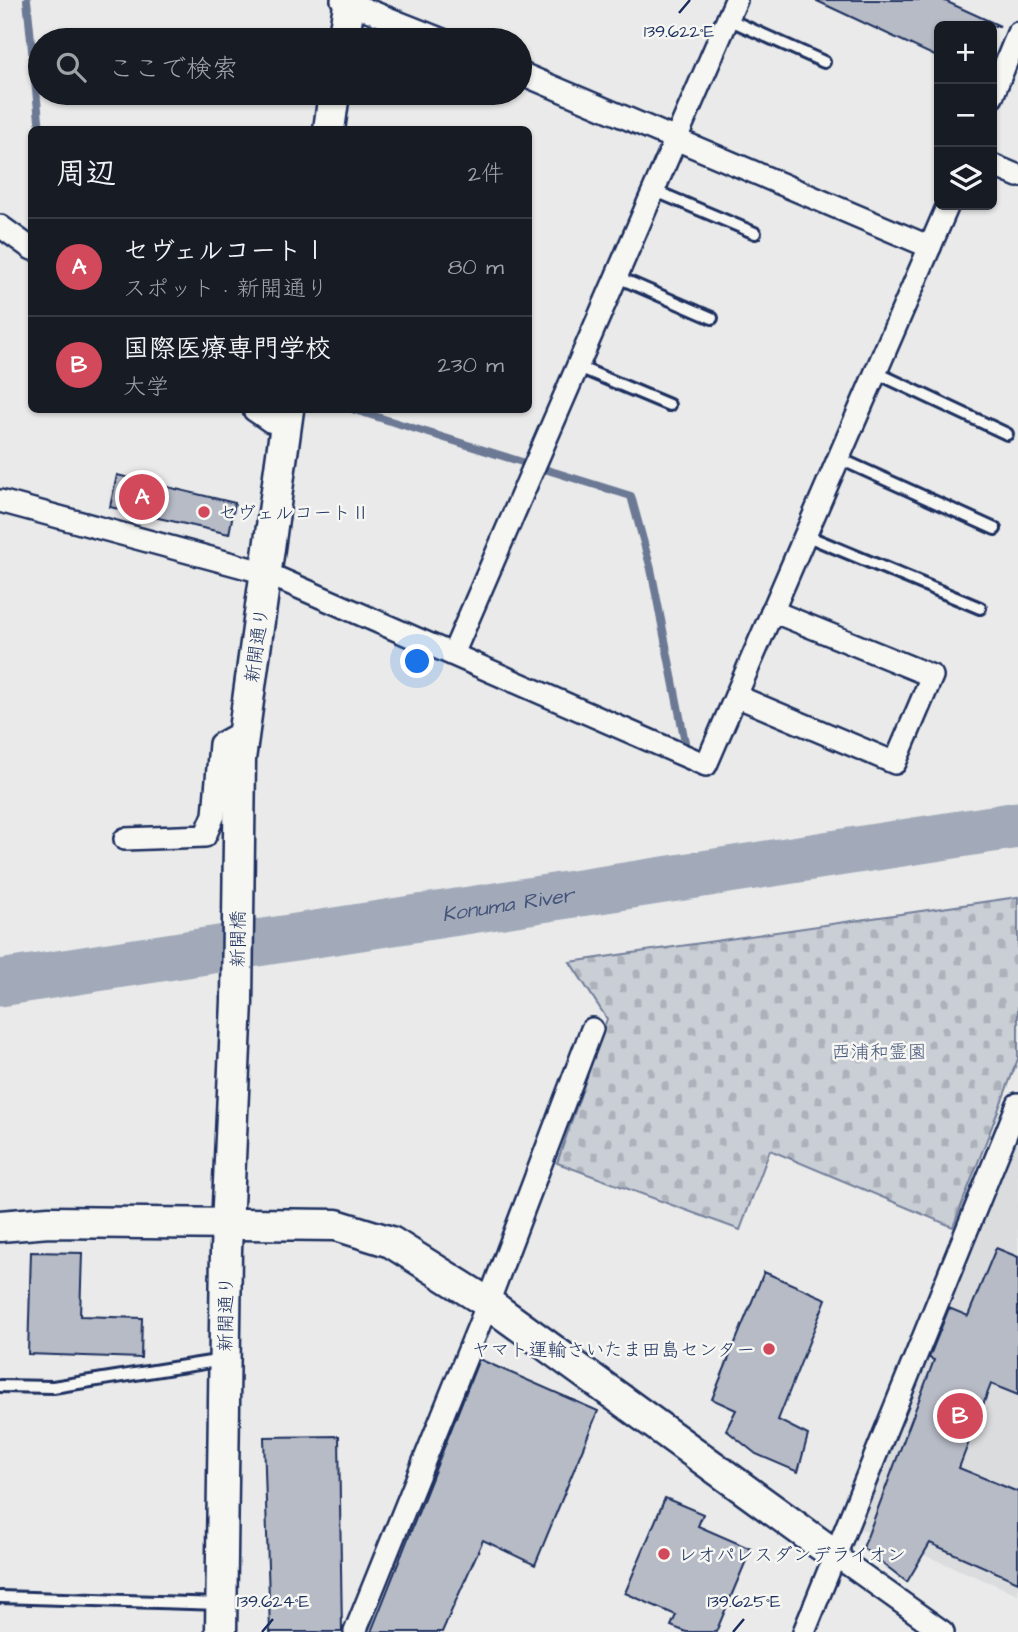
<!DOCTYPE html>
<html lang="ja">
<head>
<meta charset="utf-8">
<style>
  :root { --surface:#171b24; --page:#242831; --text:#f1f3f6; --muted:#9ea1a6; --line:#363941; --accent:#d1495b }
  body { margin:0; font-family:"Architects Daughter","Klee One",sans-serif; background:var(--page); color:var(--text) }
  .controls { position:absolute; right:21px; top:21px; display:grid; overflow:hidden; border-radius:10px; box-shadow:0 2px 5px #0004 }
  .controls button { width:63px; height:63px; display:grid; place-items:center; padding:0; border:0; border-bottom:2px solid var(--line); background:var(--surface); color:var(--text); font:35px sans-serif }
  .you { position:absolute; left:418px; top:662px; width:24px; height:24px; margin:-18px; border:5px solid #fff; border-radius:50%; background:#1a73e8; box-shadow:0 0 0 10px #1a73e833 }
  .badge { display:grid; place-items:center; width:46px; height:46px; border-radius:50%; background:var(--accent); color:#fff; font-size:23px; font-weight:700 }
  .pin { position:absolute; translate:-50% -50%; border:4px solid #fff; box-shadow:0 2px 7px #0006 }
  .list { margin:0; padding:0; list-style:none }
  h2 { display:flex; justify-content:space-between; align-items:center; height:91px; margin:0; padding:0 28px; font-size:30px }
  h2 small { font-size:23px; font-weight:400; color:var(--muted) }
  .list li { display:grid; grid-template-columns:46px 1fr auto; gap:21px; align-items:center; box-sizing:border-box; height:98px; padding:0 28px; border-top:2px solid var(--line) }
  .list b { display:block; font-size:26px; white-space:nowrap }
  .list p { margin:0; font-size:23px; white-space:nowrap; color:var(--muted) }
  .list em { font-size:23px; font-style:normal; color:var(--muted) }
  .icon { flex:none; width:38px; height:38px; fill:none; stroke:currentColor; stroke-width:2; stroke-linecap:round; stroke-linejoin:round }
  .map { position:relative; flex:none; width:1018px; height:1632px; overflow:hidden }
  .search { position:absolute; background:var(--surface); box-shadow:0 2px 5px #0004; left:28px; top:28px; width:504px; height:77px; display:flex; align-items:center; gap:18px; box-sizing:border-box; padding:0 24px; border-radius:38px; color:var(--muted); font-size:26px }
  .panel { position:absolute; background:var(--surface); box-shadow:0 2px 5px #0004; left:28px; top:126px; width:504px; height:287px; border-radius:10px }
  .map>svg:first-child { display:block }
</style>
</head>
<body>
<div class="map">
<svg width="1018" height="1632" viewBox="0 0 1018 1632">
  <defs>
    <pattern id="cemetery-stones" width="16" height="16" patternUnits="userSpaceOnUse" patternTransform="scale(1.75)"><rect width="16" height="16" fill="#caced5"/><path d="M2 7V4a2 2 0 0 1 4 0v3zM10 15v-3a2 2 0 0 1 4 0v3z" fill="#adb1b9"/></pattern>
  </defs>
  <rect width="100%" height="100%" fill="#e9eae9"/>
  <filter id="ink" filterUnits="userSpaceOnUse"><feTurbulence type="fractalNoise" baseFrequency=".0143" numOctaves="2"/><feDisplacementMap in="SourceGraphic" scale="14" xChannelSelector="R" yChannelSelector="G"/><feConvolveMatrix kernelMatrix="1 2 1 2 8 2 1 2 1" color-interpolation-filters="sRGB"/></filter>
  <g filter="url(#ink)">
    <polygon fill="#dadcde" points="1018,1130 1018,1594 858,1528 946,1303"/>
    <polygon fill="url(#cemetery-stones)" stroke="#727e9a" stroke-width="2" points="1018,897 1018,1059 953,1227 770,1150 740,1230 557,1163 607,1019 570,962"/>
    <g fill="none" stroke-linecap="round" stroke-linejoin="round">
      <g stroke="#6c7995" stroke-width="8">
        <polyline points="27,0 40,130"/>
        <polyline points="355,410 631,496 651,569 685,742"/>
        <polyline points="695,855 697,873"/>
      </g>
      <path stroke="#a2aaba" stroke-width="47" id="s1" d="M 0,983 L 1018,825"/>
    </g>
    <g fill="#b6bbc6" stroke="#1b2f5e" stroke-width="2">
      <polygon points="815,0 943,0 1000,26 939,26 939,58"/>
      <polygon points="117,475 235,503 229,534 110,507"/>
      <polygon points="996,1248 1018,1257 1018,1395 991,1384 959,1468 1018,1492 1018,1582 930,1543 907,1582 863,1548 934,1360 929,1358 949,1308 968,1316"/>
      <polygon points="31,1252 82,1253 80,1316 142,1318 141,1358 28,1354"/>
      <polygon points="764,1272 826,1299 778,1420 808,1435 798,1472 756,1454 726,1430 736,1410 712,1399"/>
      <polygon points="479,1359 598,1411 535,1565 483,1540 442,1632 371,1632"/>
      <polygon points="339,1436 342,1632 270,1632 264,1437"/>
      <polygon points="665,1498 703,1514 698,1526 751,1549 716,1632 686,1632 671,1626 676,1615 625,1593"/>
    </g>
    <g fill="none" stroke-linecap="round" stroke-linejoin="round">
      <g stroke="#1b2f5e" stroke-width="16">
        <g id="lane">
          <polyline points="728,19 824,62"/>
          <polyline points="653,190 755,233"/>
          <polyline points="615,276 712,318"/>
          <polyline points="576,366 669,405"/>
          <polyline points="875,372 1007,434"/>
          <polyline points="838,458 995,529"/>
          <polyline points="805,535 980,608"/>
          <polyline points="0,1386 53,1387 223,1360"/>
          <polyline points="0,1597 221,1604"/>
        </g>
      </g>
      <g stroke="#1b2f5e" stroke-width="26">
        <g id="street">
          <polyline points="342,0 443,40"/>
          <polyline points="520,73 930,247"/>
          <polyline points="992,97 1018,33"/>
          <polyline points="992,165 1018,176"/>
          <polyline points="0,226 32,249"/>
          <polyline points="254,410 270,421 285,425"/>
          <polyline points="0,501 266,573 706,765 948,205"/>
          <polyline points="453,654 736,0"/>
          <polyline points="736,696 895,763 932,676 772,611"/>
          <polyline points="125,839 205,836 214,815 220,744 244,731"/>
          <polyline points="835,1555 943,1632"/>
          <polyline points="355,1632 488,1303 592,1029"/>
          <polyline points="804,1632 1018,1104"/>
        </g>
      </g>
      <g stroke="#1b2f5e" stroke-width="35">
        <g id="secondary">
          <polyline points="343,40 350,0"/>
          <polyline points="329,130 334,93"/>
          <polyline points="0,1226 49,1222 336,1225 391,1242 488,1303 835,1555"/>
          <polyline points="221,1632 226,1250 237,1001 240,759 288,410"/>
        </g>
      </g>
      <use href="#lane" stroke="#f6f6f2" stroke-width="10"/>
      <use href="#street" stroke="#f6f6f2" stroke-width="21"/>
      <use href="#secondary" stroke="#f6f6f2" stroke-width="30"/>
    </g>
  </g>
  <path fill="none" stroke="#1b2f5e" stroke-width="2.5" d="M 679,13 L 690,0M 262,1632 L 273,1619M 733,1632 L 744,1619"/>
  <g fill="#d1495b" stroke="#f6f6f2" stroke-width="2.5">
    <circle cx="204" cy="512" r="7"/>
    <circle cx="769" cy="1349" r="7"/>
    <circle cx="664" cy="1554" r="7"/>
  </g>
  <g text-anchor="middle" stroke-width="5" stroke-linejoin="round" paint-order="stroke">
    <g font-size="19" fill="#1b2f5e" stroke="#f6f6f2" text-anchor="start">
      <text x="218" y="519">セヴェルコートⅡ</text>
      <text x="755" y="1356" text-anchor="end">ヤマト運輸さいたま田島センター</text>
      <text x="678" y="1561">レオパレスダンデライオン</text>
    </g>
    <g font-size="19" fill="#1b2f5e" stroke="#f6f6f2">
      <text transform="translate(256 645) rotate(-82)" y="7">新開通り</text>
      <text transform="translate(237 939) rotate(-90)" y="7">新開橋</text>
      <text transform="translate(225 1314) rotate(-89)" y="7">新開通り</text>
    </g>
    <g font-size="19" fill="#47577c" stroke="#f6f6f2">
      <text x="879" y="1058">西浦和霊園</text>
    </g>
    <g font-size="21" font-style="italic" fill="#44547a" stroke="#f6f6f2">
      <text dy="7" stroke="none"><textPath href="#s1" startOffset="514">Konuma River</textPath></text>
    </g>
  </g>
  <g font-size="18" text-anchor="middle" fill="#1b2f5e" stroke="#f6f6f2" stroke-width="5" stroke-linejoin="round" paint-order="stroke">
    <text x="679" y="37">139.622°E</text>
    <text x="273" y="1607">139.624°E</text>
    <text x="744" y="1607">139.625°E</text>
  </g>
</svg>
<div class="controls">
<button>+</button>
<button>−</button>
<button><svg class="icon" aria-label="layers" viewBox="0 0 24 24"><path d="M12 4l9 5-9 5-9-5zM3 14l9 5 9-5"/></svg></button>
</div>
<div class="you"></div>
<div class="pin badge" style="left:142px;top:497px">A</div>
<div class="pin badge" style="left:960px;top:1416px">B</div>
<div class="search"><svg class="icon" aria-label="search" viewBox="0 0 24 24"><circle cx="10" cy="10" r="6"/><path d="M15 15l6 6"/></svg>ここで検索</div>
<section class="panel">
<h2>周辺<small>2件</small></h2>
<ul class="list">
<li><span class="badge">A</span><div><b>セヴェルコートⅠ</b><p>スポット · 新開通り</p></div><em>80 m</em></li>
<li><span class="badge">B</span><div><b>国際医療専門学校</b><p>大学</p></div><em>230 m</em></li>
</ul>
</section>
</div>
</body>
</html>
